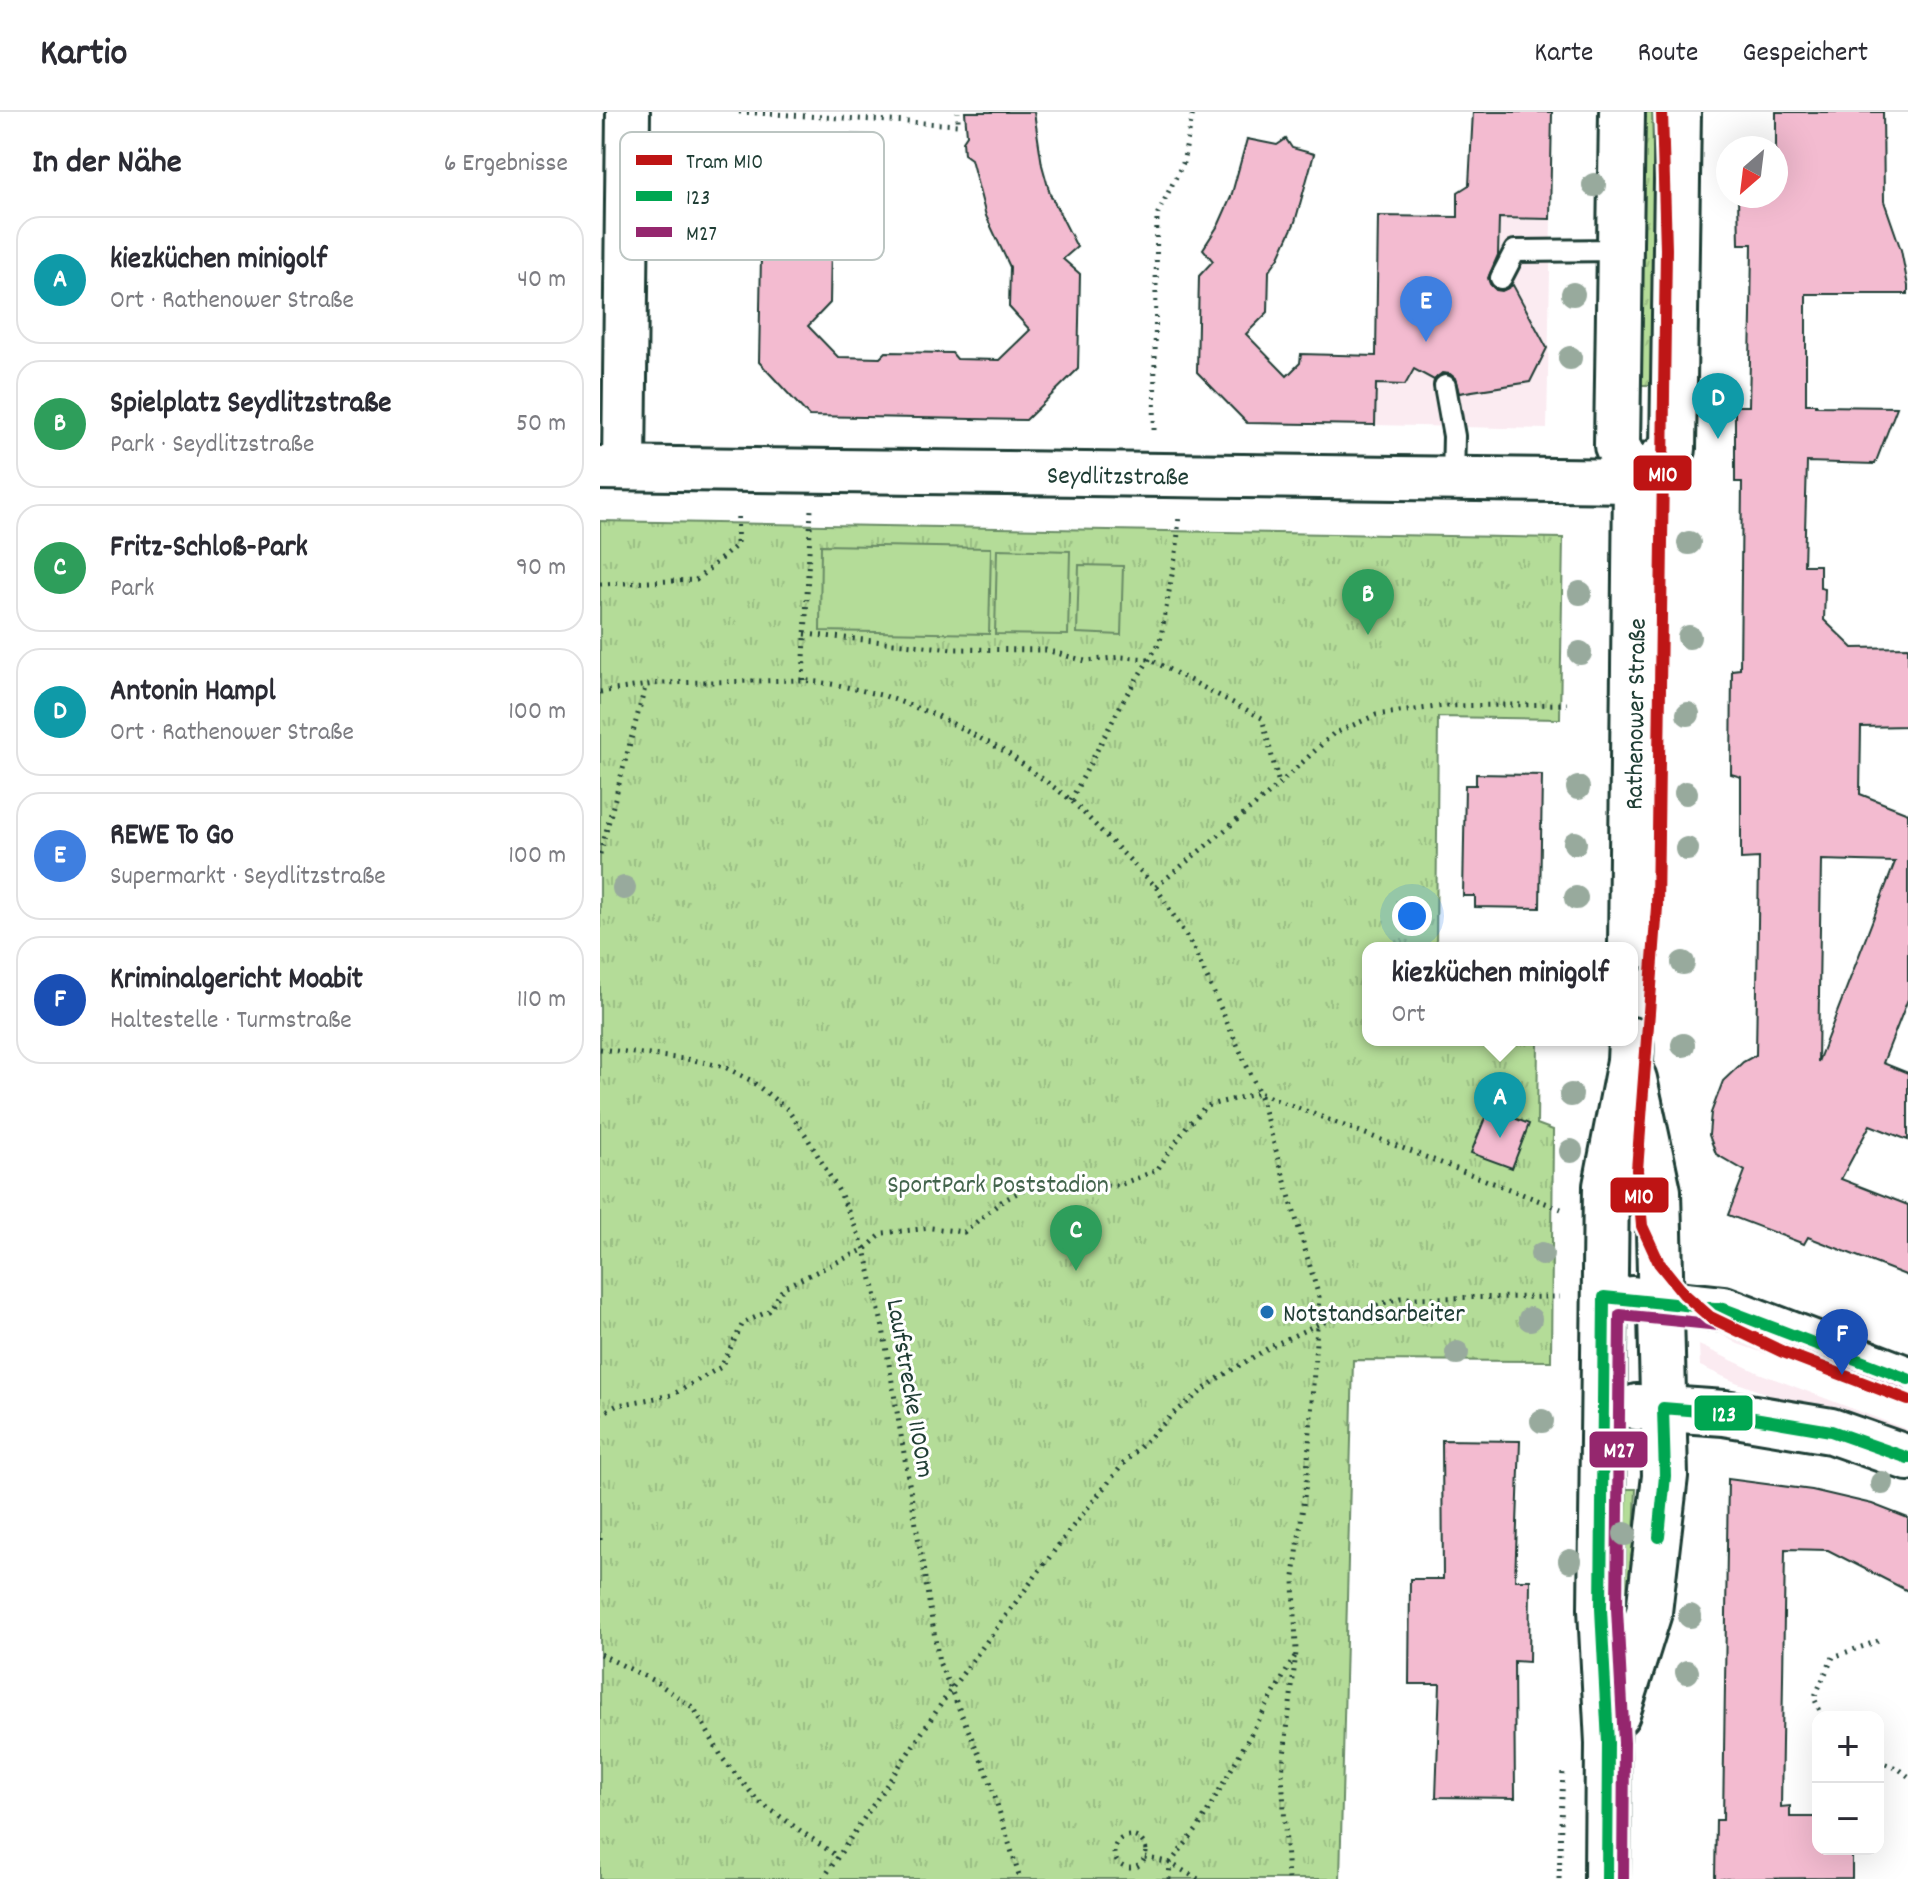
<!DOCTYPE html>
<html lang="de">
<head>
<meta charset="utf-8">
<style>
  :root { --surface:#fff; --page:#f7f7f7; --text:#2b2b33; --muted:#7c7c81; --line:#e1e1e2; --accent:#0b8043 }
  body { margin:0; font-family:Dekko,sans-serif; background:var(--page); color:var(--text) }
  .controls { position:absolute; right:24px; bottom:24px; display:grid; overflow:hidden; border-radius:16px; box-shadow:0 8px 32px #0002 }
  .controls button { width:72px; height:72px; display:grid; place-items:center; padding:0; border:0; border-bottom:2px solid var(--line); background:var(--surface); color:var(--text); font:40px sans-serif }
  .compass { position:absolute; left:1116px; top:24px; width:72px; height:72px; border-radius:50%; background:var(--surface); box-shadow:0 8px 32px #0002; rotate:208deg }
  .you { position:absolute; left:812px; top:804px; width:28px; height:28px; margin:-20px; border:6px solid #fff; border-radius:50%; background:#1a73e8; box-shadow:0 0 0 12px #1a73e833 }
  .badge { display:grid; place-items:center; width:52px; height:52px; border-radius:50%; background:var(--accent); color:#fff; font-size:26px; font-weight:700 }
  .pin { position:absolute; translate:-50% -66px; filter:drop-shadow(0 2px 4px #0008) }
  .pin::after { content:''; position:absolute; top:42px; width:28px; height:24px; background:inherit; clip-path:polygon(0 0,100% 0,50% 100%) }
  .popup { position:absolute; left:762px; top:830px; width:276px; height:104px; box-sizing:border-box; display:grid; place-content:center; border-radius:16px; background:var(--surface); filter:drop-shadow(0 2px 6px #0005); font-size:26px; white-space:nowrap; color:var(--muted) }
  .popup b { font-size:30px; color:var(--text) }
  .popup::after { content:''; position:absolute; left:50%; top:100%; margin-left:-16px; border:16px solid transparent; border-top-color:var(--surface) }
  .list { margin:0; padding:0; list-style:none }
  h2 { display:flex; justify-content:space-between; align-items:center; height:104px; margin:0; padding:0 32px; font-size:34px }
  h2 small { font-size:26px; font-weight:400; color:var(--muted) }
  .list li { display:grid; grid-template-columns:52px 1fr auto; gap:24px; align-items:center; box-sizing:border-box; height:128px; margin:0 16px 16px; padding:0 16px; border:2px solid var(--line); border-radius:24px }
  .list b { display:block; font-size:30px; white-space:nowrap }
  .list p { margin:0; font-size:26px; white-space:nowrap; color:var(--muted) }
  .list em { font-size:26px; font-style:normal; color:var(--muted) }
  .map { position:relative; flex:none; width:1308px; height:1767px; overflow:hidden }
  header { display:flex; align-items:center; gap:48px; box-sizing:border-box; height:112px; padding:0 40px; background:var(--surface); border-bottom:2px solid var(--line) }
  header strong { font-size:38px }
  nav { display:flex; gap:44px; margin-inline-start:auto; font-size:28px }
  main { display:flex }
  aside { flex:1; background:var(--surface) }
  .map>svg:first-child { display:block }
</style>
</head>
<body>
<header>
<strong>Kartio</strong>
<nav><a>Karte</a><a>Route</a><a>Gespeichert</a></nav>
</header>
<main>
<aside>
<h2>In der Nähe<small>6 Ergebnisse</small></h2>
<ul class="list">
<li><span class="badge" style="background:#0f9aa8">A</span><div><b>kiezküchen minigolf</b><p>Ort · Rathenower Straße</p></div><em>40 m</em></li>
<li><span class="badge" style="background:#2e9e5b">B</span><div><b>Spielplatz Seydlitzstraße</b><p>Park · Seydlitzstraße</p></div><em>50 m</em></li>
<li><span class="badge" style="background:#2e9e5b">C</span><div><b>Fritz-Schloß-Park</b><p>Park</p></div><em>90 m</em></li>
<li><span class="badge" style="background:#0f9aa8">D</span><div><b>Antonin Hampl</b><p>Ort · Rathenower Straße</p></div><em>100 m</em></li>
<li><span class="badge" style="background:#3f7fe0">E</span><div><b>REWE To Go</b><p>Supermarkt · Seydlitzstraße</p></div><em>100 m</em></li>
<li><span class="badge" style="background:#1a4fb4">F</span><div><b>Kriminalgericht Moabit</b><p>Haltestelle · Turmstraße</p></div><em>110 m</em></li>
</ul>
</aside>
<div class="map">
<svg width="1308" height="1767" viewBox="0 0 1308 1767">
  <defs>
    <pattern id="grass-tufts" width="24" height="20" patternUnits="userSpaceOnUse" patternTransform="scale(2)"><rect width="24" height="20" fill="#b4dc98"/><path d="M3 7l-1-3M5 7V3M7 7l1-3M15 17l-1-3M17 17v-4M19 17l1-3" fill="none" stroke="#9abe84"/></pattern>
  </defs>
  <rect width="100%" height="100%" fill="#fff"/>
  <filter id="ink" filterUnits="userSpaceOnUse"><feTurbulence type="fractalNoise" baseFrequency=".0125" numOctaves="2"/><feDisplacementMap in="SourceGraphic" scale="16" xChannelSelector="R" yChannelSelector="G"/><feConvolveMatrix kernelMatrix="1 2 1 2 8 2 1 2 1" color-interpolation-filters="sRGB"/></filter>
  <g filter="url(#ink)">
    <g fill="#fbebf1">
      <polygon points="778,104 951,107 947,317 775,313"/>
      <polygon points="1111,1201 1308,1276 1308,1292 1168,1240 1166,1242 1138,1232 1111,1217"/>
      <polygon points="1099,1233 1159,1261 1308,1318 1308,1336 1133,1269 1100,1254"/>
    </g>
    <g fill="url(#grass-tufts)" stroke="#6a8c66" stroke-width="2">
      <polygon points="1040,0 1052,0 1056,153 1055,273 1036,273"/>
      <polygon points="0,409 963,426 960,607 838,605 836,836 768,836 768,928 938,928 937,1012 953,1018 951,1249 753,1248 740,1767 0,1767"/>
      <polygon points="1016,1377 1036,1377 1034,1425 1020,1534"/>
    </g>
    <g fill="#b4dc98" stroke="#6a8c66" stroke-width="2">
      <polygon points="221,433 391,436 389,522 220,519"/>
      <polygon points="397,437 470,439 468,523 395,522"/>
      <polygon points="479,453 523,454 521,523 477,521"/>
    </g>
    <g fill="#f3bbd0" stroke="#1f3d34" stroke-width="2" fill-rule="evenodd">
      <polygon points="365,0 434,0 442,53 450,82 477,135 463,147 480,162 478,257 426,308 209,304 159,250 161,144 162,71 214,22 274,23 273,82 241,81 209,111 231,133 230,191 208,214 238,245 280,246 286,240 352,241 357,247 399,248 430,218 409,195 410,155 386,104 371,47 364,42 363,29 367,23"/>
      <polygon points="873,0 952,0 950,107 899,106 898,143 888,166 890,172 896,178 902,179 913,173 947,236 930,270 859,281 855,266 850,262 842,261 834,268 814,257 805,273 776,272 775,313 647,311 597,260 599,164 613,149 603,137 619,112 631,85 647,27 677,33 686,27 692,36 714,42 695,110 679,145 669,159 668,200 646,222 687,264 700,251 701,242 776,244 778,104 858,105 858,80 869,73"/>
      <path d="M 1176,0 L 1283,0 L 1284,89 L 1301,138 L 1308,174 L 1308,182 L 1206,182 L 1206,292 L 1216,292 L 1216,294 L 1297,295 L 1275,352 L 1207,350 L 1204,453 L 1220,453 L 1220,476 L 1225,477 L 1224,508 L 1253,536 L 1308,535 L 1308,614 L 1261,615 L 1260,682 L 1308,701 L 1308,887 L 1283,951 L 1308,961 L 1308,1028 L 1270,1013 L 1241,1067 L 1308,1093 L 1308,1164 L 1208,1125 L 1204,1132 L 1128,1103 L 1145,1059 L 1116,1042 L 1109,1023 L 1111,1001 L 1123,969 L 1143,950 L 1156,943 L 1159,746 L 1141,747 L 1141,665 L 1131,662 L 1132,558 L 1140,557 L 1142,370 L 1135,370 L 1135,294 L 1149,294 L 1151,203 L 1152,132 L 1139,132 L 1138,84 L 1176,84 ZM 1221,748 L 1295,750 L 1218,950 Z"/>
      <polygon points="876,662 942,663 940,796 875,795 875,784 863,784 865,673 876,673"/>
      <polygon points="889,996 929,1012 912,1056 871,1041"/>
      <polygon points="842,1328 920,1329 915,1468 930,1468 929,1550 914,1549 915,1686 836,1685 840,1572 809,1572 810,1467 843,1467"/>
      <polygon points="1128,1367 1212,1378 1272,1392 1308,1406 1308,1479 1228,1438 1185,1437 1181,1695 1190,1694 1190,1705 1218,1705 1218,1737 1252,1737 1252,1766 1115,1767 1116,1708 1123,1708"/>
    </g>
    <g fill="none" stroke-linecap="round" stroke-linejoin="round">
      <g stroke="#1f3d34" stroke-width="26">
        <g id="lane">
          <polyline points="901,166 915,139 1020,138"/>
          <polyline points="845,274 854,324 853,367"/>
        </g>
      </g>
      <g stroke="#1f3d34" stroke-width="48">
        <g id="street">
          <path id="s1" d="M 0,356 L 1036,369"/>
          <polyline points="24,356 28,0"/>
        </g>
      </g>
      <g stroke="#1f3d34" stroke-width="50">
        <g id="secondary">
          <polyline points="1022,0 1017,334 1036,369 1031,836"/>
          <polyline points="1036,369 1073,337 1078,0"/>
          <polyline points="1032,1187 1124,1197 1308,1267"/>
          <polyline points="1037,1295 1124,1301 1231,1319 1308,1346"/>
          <polyline points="1017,1602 1049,1500 1065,1364 1058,1079 1034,967"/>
          <polyline points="1007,1767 1008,1631 1001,1497 1006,1074 1030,949 1031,928"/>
        </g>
      </g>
      <g stroke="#1f3d34" stroke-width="5" stroke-dasharray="2 6" stroke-linecap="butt">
        <polyline points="139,0 358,13 358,0"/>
        <polyline points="554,318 557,103 583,51 593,0"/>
        <polyline points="0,472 96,468 137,433 138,400"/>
        <polyline points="205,522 353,537 446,538 485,549 522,545 549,547 662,606 679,672"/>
        <polyline points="203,568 211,397"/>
        <polyline points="0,580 61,571 203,568 238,573 285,584 338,604 406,640 471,688 556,775 594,837 659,981 961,1097"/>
        <polyline points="471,688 524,587 560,530 577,435 579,402"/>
        <polyline points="0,742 46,572"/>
        <polyline points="556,775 666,684 733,622 776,603 844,594 967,592"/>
        <polyline points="0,937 93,948 125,955 150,968 187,997 205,1022 240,1081 265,1137 283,1216 339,1550 389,1666 420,1767"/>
        <polyline points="0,1302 18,1293 72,1283 121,1255 143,1211 169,1199 184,1175 265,1137 283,1121 331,1116 364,1120 401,1090 440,1068 517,1074 557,1058 587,1014 606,994 659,981 719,1185 707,1362 694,1465 696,1541 682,1661 688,1767"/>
        <polyline points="0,1426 0,1433"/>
        <polyline points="0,1542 56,1570 94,1596 123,1647 158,1689 238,1745"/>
        <polyline points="1223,1605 1214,1586 1233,1545 1278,1529"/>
        <polyline points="1278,1649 1299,1657 1308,1664"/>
        <circle cx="530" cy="1740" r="16"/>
        <polyline points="545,1745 570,1751 569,1767"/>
        <polyline points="223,1767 352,1576 469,1419 524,1351 573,1302 617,1267 670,1235 718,1212 800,1186 960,1185"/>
        <polyline points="598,1767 570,1751 598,1716 695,1544"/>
        <polyline points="959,1767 963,1657"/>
      </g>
      <use href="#lane" stroke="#fff" stroke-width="20"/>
      <use href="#street" stroke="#fff" stroke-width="42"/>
      <use href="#secondary" stroke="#fff" stroke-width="44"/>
      <g stroke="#fff" stroke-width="18">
        <g id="bus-1">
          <polyline points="1059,1425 1065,1364 1063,1296 1124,1301 1231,1319 1308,1346"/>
          <polyline points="1007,1767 1008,1631 1001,1497 1004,1185 1124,1197 1308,1267"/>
        </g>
      </g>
      <g stroke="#fff" stroke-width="18">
        <polyline id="bus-2" points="1023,1767 1024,1631 1017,1497 1020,1203 1120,1213 1302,1282"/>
      </g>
      <use href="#bus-1" stroke="#00a651" stroke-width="12"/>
      <use href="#bus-2" stroke="#95276e" stroke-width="12"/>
      <g stroke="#fff" stroke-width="18">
        <polyline id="tram-1" points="1062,0 1066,137 1057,795 1037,1058 1042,1114 1059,1151 1084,1182 1110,1205 1183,1240 1308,1288"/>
      </g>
      <use href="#tram-1" stroke="#be1414" stroke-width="12"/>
    </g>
    <g fill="#98aa9d">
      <circle cx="994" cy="73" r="12"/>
      <circle cx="973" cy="182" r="12"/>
      <circle cx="970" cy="246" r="12"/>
      <circle cx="1089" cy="431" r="12"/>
      <circle cx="980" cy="481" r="12"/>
      <circle cx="1089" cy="525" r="12"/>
      <circle cx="980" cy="541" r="12"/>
      <circle cx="1088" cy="602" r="12"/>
      <circle cx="978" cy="676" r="12"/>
      <circle cx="1086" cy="681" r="12"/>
      <circle cx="975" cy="731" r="12"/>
      <circle cx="1087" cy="737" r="12"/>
      <circle cx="24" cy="776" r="12"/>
      <circle cx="976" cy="786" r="12"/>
      <circle cx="1083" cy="851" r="12"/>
      <circle cx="1083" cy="933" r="12"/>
      <circle cx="971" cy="983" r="12"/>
      <circle cx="971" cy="1039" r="12"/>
      <circle cx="942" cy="1142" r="12"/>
      <circle cx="930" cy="1207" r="12"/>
      <circle cx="1251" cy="1216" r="12"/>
      <circle cx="857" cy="1241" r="12"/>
      <circle cx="942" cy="1309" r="12"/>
      <circle cx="1282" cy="1371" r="12"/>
      <circle cx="1025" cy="1422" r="12"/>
      <circle cx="970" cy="1449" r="12"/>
      <circle cx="1090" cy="1504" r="12"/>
      <circle cx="1087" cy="1560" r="12"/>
    </g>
  </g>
  <circle fill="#1f6fb2" stroke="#fff" stroke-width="3" cx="667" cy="1200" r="8"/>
  <g text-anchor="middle" stroke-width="6" stroke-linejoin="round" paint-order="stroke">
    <g font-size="26" fill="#1f3d34" stroke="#fff">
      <text dy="9" stroke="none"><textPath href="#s1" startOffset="518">Seydlitzstraße</textPath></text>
      <text transform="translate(1034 602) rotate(-89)" y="9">Rathenower Straße</text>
      <text transform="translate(312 1276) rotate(80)" y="9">Laufstrecke 1100m</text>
    </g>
    <g font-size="26" fill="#44654d" stroke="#fff">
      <text x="398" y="1080">SportPark Poststadion</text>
    </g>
    <g font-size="26" fill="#1f3d34" stroke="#fff" text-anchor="start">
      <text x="683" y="1209">Notstandsarbeiter</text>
    </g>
  </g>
  <rect x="20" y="20" width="264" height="128" rx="12" fill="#fff" stroke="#bcc5c2" stroke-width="2"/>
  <rect x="36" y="43" width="36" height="10" fill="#be1414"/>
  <rect x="36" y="79" width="36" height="10" fill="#00a651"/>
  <rect x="36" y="115" width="36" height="10" fill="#95276e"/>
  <g font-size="22" fill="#1f3d34">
    <text x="86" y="56">Tram M10</text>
    <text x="86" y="92">123</text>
    <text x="86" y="128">M27</text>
  </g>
  <g stroke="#fff" stroke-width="3">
    <rect x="1032" y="342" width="61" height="38" rx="8" fill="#be1414"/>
    <rect x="1009" y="1064" width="61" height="38" rx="8" fill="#be1414"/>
    <rect x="1093" y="1282" width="61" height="38" rx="8" fill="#00a651"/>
    <rect x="988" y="1318" width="61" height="39" rx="8" fill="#95276e"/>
  </g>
  <g font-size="22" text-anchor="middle" font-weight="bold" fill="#fff">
    <text x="1063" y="369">M10</text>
    <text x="1039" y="1091">M10</text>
    <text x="1124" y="1309">123</text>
    <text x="1019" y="1345">M27</text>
  </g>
</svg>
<div class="controls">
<button>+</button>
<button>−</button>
</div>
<svg class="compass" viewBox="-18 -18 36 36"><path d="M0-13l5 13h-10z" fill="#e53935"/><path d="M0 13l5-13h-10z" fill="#7c7c81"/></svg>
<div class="you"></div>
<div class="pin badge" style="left:900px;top:1026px;background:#0f9aa8">A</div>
<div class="popup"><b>kiezküchen minigolf</b>Ort</div>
<div class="pin badge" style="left:768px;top:523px;background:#2e9e5b">B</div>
<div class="pin badge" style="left:476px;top:1159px;background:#2e9e5b">C</div>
<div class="pin badge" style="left:1118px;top:327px;background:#0f9aa8">D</div>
<div class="pin badge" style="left:826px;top:230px;background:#3f7fe0">E</div>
<div class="pin badge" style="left:1242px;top:1263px;background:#1a4fb4">F</div>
</div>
</main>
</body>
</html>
